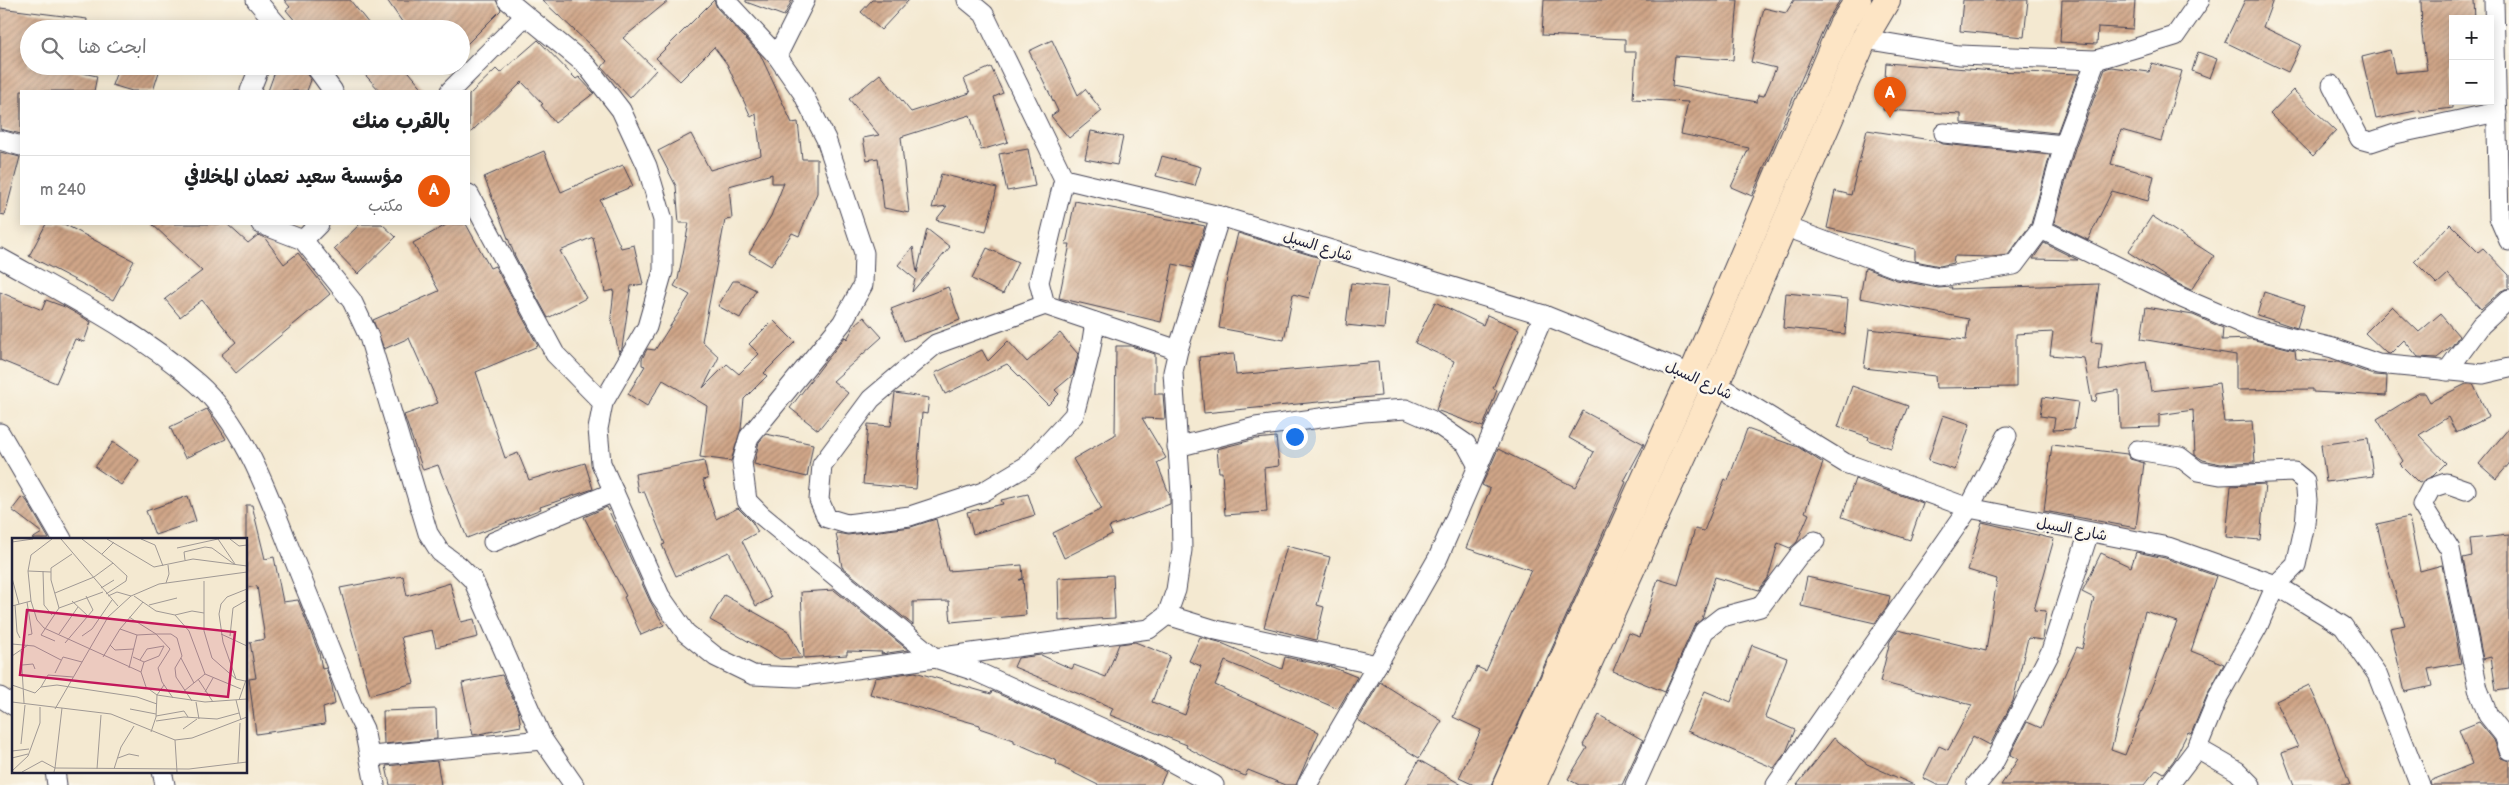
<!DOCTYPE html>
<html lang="ar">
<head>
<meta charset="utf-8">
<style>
  :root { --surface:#fff; --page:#f2f2f2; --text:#202124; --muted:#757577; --line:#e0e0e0; --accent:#ea580c }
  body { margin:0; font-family:"Balsamiq Sans","Playpen Sans Arabic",sans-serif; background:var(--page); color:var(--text); direction:rtl }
  .controls { position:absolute; right:15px; top:15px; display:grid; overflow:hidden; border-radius:0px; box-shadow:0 2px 12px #0003 }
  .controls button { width:45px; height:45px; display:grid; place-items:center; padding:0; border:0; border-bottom:1px solid var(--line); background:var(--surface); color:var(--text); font:25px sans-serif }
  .you { position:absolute; left:1294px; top:436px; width:18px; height:18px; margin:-12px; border:4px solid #fff; border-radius:50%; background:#1a73e8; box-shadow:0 0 0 8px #1a73e833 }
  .badge { display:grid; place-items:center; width:32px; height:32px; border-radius:50%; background:var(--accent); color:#fff; font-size:16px; font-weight:700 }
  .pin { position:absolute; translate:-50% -41px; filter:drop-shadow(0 1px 2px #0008) }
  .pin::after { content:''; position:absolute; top:26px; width:18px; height:15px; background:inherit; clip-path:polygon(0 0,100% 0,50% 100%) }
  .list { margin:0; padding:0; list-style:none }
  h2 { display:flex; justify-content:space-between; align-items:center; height:65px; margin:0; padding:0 20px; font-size:21px }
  h2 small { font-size:16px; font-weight:400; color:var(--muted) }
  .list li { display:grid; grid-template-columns:32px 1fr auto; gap:15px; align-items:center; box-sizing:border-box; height:70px; padding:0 20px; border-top:1px solid var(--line) }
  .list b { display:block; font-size:19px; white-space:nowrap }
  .list p { margin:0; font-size:16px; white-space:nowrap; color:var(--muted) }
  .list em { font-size:16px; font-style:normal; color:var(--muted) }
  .icon { flex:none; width:28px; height:28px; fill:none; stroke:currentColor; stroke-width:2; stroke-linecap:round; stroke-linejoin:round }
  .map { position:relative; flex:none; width:2509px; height:785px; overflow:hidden; direction:ltr }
  .search { position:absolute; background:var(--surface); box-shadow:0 2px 12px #0003; left:20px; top:20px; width:450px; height:55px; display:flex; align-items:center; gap:12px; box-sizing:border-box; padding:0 18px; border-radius:28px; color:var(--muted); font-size:19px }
  .panel { position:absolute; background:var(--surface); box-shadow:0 2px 12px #0003; left:20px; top:90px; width:450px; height:135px; border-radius:0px; direction:rtl }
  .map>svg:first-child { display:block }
</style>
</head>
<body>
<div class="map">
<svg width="2509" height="785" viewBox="0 0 2509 785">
  <defs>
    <pattern id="building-hatch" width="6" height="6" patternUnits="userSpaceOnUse" patternTransform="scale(1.25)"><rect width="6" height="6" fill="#d0a688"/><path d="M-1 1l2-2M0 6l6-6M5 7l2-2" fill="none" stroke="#a88770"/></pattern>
  </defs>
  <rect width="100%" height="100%" fill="#fbf7ec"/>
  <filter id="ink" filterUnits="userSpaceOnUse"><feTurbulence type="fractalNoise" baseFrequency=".02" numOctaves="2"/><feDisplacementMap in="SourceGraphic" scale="10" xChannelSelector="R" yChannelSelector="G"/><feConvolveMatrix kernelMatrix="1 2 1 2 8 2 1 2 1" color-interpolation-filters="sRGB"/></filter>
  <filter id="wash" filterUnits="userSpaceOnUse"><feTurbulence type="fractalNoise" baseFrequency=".0096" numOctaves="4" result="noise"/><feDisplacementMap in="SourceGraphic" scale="20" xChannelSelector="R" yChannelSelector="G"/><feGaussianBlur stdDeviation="1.12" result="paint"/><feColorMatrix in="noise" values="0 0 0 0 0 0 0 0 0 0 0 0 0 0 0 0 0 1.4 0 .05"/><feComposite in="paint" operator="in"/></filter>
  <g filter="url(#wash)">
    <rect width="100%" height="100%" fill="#f4e9d1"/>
    <g id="blocks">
      <g fill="url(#building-hatch)" fill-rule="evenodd">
        <polygon points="284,0 350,0 373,29 302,29 286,10 290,7"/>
        <polygon points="387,0 496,0 501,10 461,50 461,29 407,29"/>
        <polygon points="542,0 669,0 623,38 656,70 630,98 602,67 607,61"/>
        <polygon points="714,0 717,8 760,54 792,123 798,122 802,159 817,159 817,193 799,236 792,233 771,266 749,253 771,216 784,183 772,183 772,174 729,186 732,219 725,220 702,341 719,357 703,388 727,364 739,374 759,354 749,344 773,320 795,342 764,373 767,376 744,399 741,429 731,461 700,457 707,406 663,380 647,406 628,394 645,366 642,365 642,359 647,349 655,350 690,295 674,286 678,279 689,223 679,223 676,186 658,151 691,134 710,170 761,155 756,114 751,117 727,64 714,47 680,81 656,58"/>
        <polygon points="746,0 792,0 784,16 746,2"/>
        <polygon points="872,0 909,0 881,30 861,12"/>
        <polygon points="1544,0 1738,0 1733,60 1675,56 1672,86 1757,102 1758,95 1764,96 1776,68 1751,62 1764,8 1786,13 1794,0 1840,0 1828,19 1797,89 1752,196 1731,187 1749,148 1681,134 1688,102 1633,99 1636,52 1625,52 1625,39 1542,35"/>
        <polygon points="1963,0 2028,0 2024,37 1960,31"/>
        <polygon points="2062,0 2135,0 2133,29 2098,27 2097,44 2060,42"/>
        <polygon points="2245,0 2273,0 2263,27 2301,45 2288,72 2225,42"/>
        <polygon points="2421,0 2474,0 2475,19 2453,19 2453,108 2420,112 2420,110 2376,119 2362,57 2390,50 2395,73 2427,70 2422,35"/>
        <polygon points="0,8 87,19 86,29 29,29 29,66 49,66 97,76 94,91 21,91 21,134 0,129"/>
        <polygon points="538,40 576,79 579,77 594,93 555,123 541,105 543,104 522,82 469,134 469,95 496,69 500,73"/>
        <polygon points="1052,40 1078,95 1085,89 1102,111 1069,138 1051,116 1058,111 1029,51"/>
        <polygon points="2198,52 2217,59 2210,78 2192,71"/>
        <polygon points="1886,63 1994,71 2079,74 2057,133 1961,123 1961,114 1883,110"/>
        <polygon points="2152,63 2182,71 2161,141 2121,130 2111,164 2154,176 2148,201 2112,191 2088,240 2054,223 2075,148 2105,69 2111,67 2149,72"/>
        <polygon points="119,66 144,66 159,72 153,91 132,91 112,85"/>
        <polygon points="277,66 291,66 305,72 311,80 307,91 268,91"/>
        <polygon points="357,66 404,66 425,91 380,91"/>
        <polygon points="991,67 1003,93 994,97 1008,142 981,150 970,115 901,137 909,213 884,208 878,158 867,160 863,138 879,135 849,99 880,74 911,112 970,93 964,79"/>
        <polygon points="2293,90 2336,131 2313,156 2270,114"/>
        <polygon points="1867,130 1937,141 1943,144 2050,155 2031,224 2008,255 1991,257 1954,256 1953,263 1940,266 1915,261 1915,249 1827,228 1835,191 1851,195"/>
        <polygon points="1091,131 1123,137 1117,165 1085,159"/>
        <polygon points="1028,149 1035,186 1007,191 999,154"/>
        <polygon points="544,151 561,192 623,165 633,186 600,200 621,248 634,245 643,284 631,286 622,348 619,353 611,317 614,290 605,292 593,237 560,251 586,298 548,318 515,256 484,177"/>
        <polygon points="0,152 20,157 5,215 0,214"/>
        <polygon points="1162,156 1201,167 1195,186 1156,176"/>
        <polygon points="941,174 997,188 986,232 936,220 947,206 932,208"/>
        <polygon points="1075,201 1205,226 1192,268 1173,264 1161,322 1059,298 1070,244 1066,244"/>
        <polygon points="2152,216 2214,256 2191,290 2172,281 2128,252"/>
        <polygon points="46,224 64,224 134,261 113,300 29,256"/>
        <polygon points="152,224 227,224 248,243 258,235 264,237 284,264 298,253 330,294 236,373 221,355 236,342 202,300 180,317 165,299 202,271"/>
        <polygon points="360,224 382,224 396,237 358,274 334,249"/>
        <polygon points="448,224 466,224 490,268 495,266 538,346 476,372 505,458 518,453 529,480 585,463 593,489 540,507 541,509 467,538 438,465 423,470 404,415 438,403 409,338 384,349 373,320 439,291 413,243"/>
        <polygon points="2450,224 2478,252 2483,248 2509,275 2509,288 2501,291 2481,309 2448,274 2437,284 2414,261"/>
        <polygon points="927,229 950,247 912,292 915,279 898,265 913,247 917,273"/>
        <polygon points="1238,233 1320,258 1309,298 1293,294 1284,340 1219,328 1227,277"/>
        <polygon points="2044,243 2078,260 2033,259"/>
        <polygon points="987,248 1018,262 1003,294 972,279"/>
        <polygon points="1865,268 1897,280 1938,288 1952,287 1951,289 2099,284 2091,342 2102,343 2099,371 2146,362 2151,391 2219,383 2224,422 2252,421 2255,462 2221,464 2203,460 2195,455 2193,410 2159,415 2159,427 2120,428 2119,390 2097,394 2096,401 2092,402 2084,358 2050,355 2053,332 2016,334 2016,387 1936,388 1935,376 1864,368 1869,329 1966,340 1969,319 1860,298"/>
        <polygon points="733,281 738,281 756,290 740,318 718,306"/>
        <polygon points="1351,283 1388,287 1384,329 1346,325"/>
        <polygon points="948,287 960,320 904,341 891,309"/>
        <polygon points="0,292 42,310 46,300 65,307 91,322 84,342 75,339 56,383 0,360"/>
        <polygon points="2264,292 2304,305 2297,328 2257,315"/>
        <polygon points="1786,293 1848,299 1845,334 1783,328"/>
        <polygon points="1435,302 1483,325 1487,315 1519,329 1493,388 1497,390 1483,427 1436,410 1454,361 1415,343"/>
        <polygon points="2392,306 2419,332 2440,314 2459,336 2452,346 2437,358 2418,357 2404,340 2390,354 2386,353 2365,333"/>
        <polygon points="2146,307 2193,315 2223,328 2222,340 2251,339 2295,350 2296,359 2338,362 2374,375 2387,376 2386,396 2313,392 2313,389 2236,390 2236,355 2141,339"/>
        <polygon points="864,317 882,337 833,381 848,393 818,430 790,408 826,361 845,337 847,339 855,325"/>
        <polygon points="1060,333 1078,354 1073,375 1055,390 1059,394 1048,405 1007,364 945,394 935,373 982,350 988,361 1008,341 1027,362"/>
        <polygon points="1116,346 1131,346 1155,354 1155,394 1163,394 1165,419 1142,418 1166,458 1157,463 1170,496 1170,504 1109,527 1112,534 1064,558 1053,533 1102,509 1073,459 1115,435"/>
        <polygon points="1234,354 1236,375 1378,362 1381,396 1204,413 1199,357"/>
        <polygon points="2466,384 2473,384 2489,417 2456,433 2448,417 2419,435 2446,463 2433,476 2419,483 2400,464 2403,461 2377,419 2419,393 2425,393 2430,402"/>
        <polygon points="1852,386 1908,406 1891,448 1868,440 1869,437 1838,427"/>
        <polygon points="895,393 929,398 927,414 922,413 916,489 863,484 868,424 891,426"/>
        <polygon points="2043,397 2078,402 2074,429 2053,430 2055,418 2040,416"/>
        <polygon points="207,409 226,439 185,458 170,427"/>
        <polygon points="1583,411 1644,444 1624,481 1626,482 1491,785 1474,785 1459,778 1481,730 1453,717 1477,667 1486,671 1531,570 1466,548 1490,489 1482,485 1498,449 1575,487 1594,452 1569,438"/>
        <polygon points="1943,415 1970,424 1955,470 1928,461"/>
        <polygon points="2509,428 2509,464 2496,479 2479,464"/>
        <polygon points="1747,429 1798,447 1823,463 1805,512 1809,514 1797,542 1790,548 1778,543 1768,578 1759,590 1715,577 1702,619 1694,626 1665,692 1613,671 1629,633 1640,637 1658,579 1678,585 1695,529 1704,531 1725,479 1728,481"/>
        <polygon points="766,434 813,444 807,477 754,464 759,442"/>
        <polygon points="1276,437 1279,466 1264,468 1267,512 1225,515 1222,472 1219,472 1217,449 1256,439"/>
        <polygon points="2368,438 2373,476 2326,482 2321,445"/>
        <polygon points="113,442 139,460 121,485 95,467"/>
        <polygon points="2052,445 2127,454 2130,459 2144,463 2136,528 2044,511"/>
        <polygon points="704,461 708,479 703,480 716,519 738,508 752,522 758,532 742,541 771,598 756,606 729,552 676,576 662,545 665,544 644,491 638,492 635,474"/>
        <polygon points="1855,479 1923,503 1910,540 1842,517"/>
        <polygon points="2265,484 2260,540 2226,537 2231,486"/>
        <polygon points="1028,494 1035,515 973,534 967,512 1003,504 1001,500"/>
        <polygon points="188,496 196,521 155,535 146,511"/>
        <polygon points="22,497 27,501 49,539 32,539 42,533 12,510"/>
        <polygon points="246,505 252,505 265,559 274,557 283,602 298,600 319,653 322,669 326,668 332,686 335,704 323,708 325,724 256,734 249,679 256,678 250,642 265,639 257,586 246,588"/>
        <polygon points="607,507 650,601 664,625 641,635 624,597 626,596 584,517"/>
        <polygon points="2409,517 2420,571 2442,565 2461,663 2428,669 2432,686 2405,692 2390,628 2405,625 2384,555 2377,524"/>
        <polygon points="936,519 948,571 1022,565 1023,578 1019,580 1023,579 1026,615 951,622 949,601 913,602 913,625 842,567 836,533 848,535 911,527"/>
        <polygon points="1982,522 2054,539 2034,610 2046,611 2042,640 2028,638 2013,701 1990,745 1973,736 1949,785 1937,785 1923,778 1939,746 1948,750 1972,705 1880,682 1890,641 1898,630 1986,651 1997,579 1968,570"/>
        <polygon points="2509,535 2509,689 2496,691 2491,657 2483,659 2463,558 2472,556 2470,539"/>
        <polygon points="1287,546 1330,557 1317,605 1324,607 1316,640 1264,627"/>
        <path d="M 2136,552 L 2165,558 L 2216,576 L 2191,651 L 2224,664 L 2208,693 L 2191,734 L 2188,732 L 2174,760 L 2164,773 L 2157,769 L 2144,785 L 2001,785 L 2018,759 L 2010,755 L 2027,722 L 2041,728 L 2077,647 L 2082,649 L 2094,598 L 2082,592 L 2101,553 L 2131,567 ZM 2145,611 L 2177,622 L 2125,755 L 2111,750 Z"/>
        <polygon points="1113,575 1115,618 1059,621 1058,578"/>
        <polygon points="403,576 407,596 450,583 461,622 474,619 478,637 436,647 432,630 401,637 414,683 370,695 340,588"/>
        <polygon points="1807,577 1890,596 1888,605 1875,623 1801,606"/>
        <polygon points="834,590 908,650 881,654 882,652 847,651 847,655 804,658 801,592"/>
        <polygon points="724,595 788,631 802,658 780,659 710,620"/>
        <polygon points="1200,637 1219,642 1282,669 1285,657 1332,667 1357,677 1338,709 1225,661 1215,685 1319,732 1296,785 1285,785 1248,770 1245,776 1219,765 1186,747 1187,745 1110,715 1113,708 1014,667 1018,658 1041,655 1072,669 1074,665 1106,677 1119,644 1135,642 1170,656 1152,702 1185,715 1201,666 1189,661"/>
        <polygon points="1752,645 1787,658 1765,717 1795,730 1786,752 1774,768 1687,731 1705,691 1731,702"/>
        <polygon points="915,672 991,694 992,691 1137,756 1166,772 1160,785 1098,785 1056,764 1057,761 1014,742 1014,740 979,728 980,725 870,694 875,678"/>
        <polygon points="502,675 518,710 521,726 473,735 462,683"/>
        <polygon points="1380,682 1442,721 1419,758 1358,720"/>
        <polygon points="2309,685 2326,721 2350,785 2294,785 2282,753 2298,747 2276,701"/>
        <polygon points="436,709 437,739 384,744 383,711"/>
        <polygon points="1599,715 1643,740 1622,785 1579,785 1568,779 1587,748 1583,745"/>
        <polygon points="2479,722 2494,740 2501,758 2509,761 2509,785 2431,785 2430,781 2472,764 2459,730"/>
        <polygon points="1834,738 1867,764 1914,785 1797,785"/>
        <polygon points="1419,760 1462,785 1405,785"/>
        <polygon points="437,761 441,785 390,785 386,766"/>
      </g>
    </g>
  </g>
  <g filter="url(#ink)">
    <use href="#blocks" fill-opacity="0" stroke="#424052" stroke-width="1"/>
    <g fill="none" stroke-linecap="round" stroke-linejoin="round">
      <g stroke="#424052" stroke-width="21">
        <g id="street">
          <polyline points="256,0 281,29"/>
          <polyline points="507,0 586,65 621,110 647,166 663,220 663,271 647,327 603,403 598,429 601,463 660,596 686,633 716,657 753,675 797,677 935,658 975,671 1142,746 1214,785"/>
          <polyline points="725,0 777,56 802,92 826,139 864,253 863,285 842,323 749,437 742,462 747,501 761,515 935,658 1149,629 1167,615 1176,590 1182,550 1181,495 1173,372 1178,350 1220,216"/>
          <polyline points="967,0 984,14 1064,179 1220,216 1544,315 1716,384 1845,463 1969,508 2168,547 2276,585 2343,626 2377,674 2420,785"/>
          <polyline points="2494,0 2499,218 2509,241"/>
          <polyline points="1864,39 1959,55 2096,60 2175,36 2200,0"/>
          <polyline points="777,56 805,0"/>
          <polyline points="315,66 333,91"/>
          <polyline points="2332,85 2360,139 2371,142 2395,134 2497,112"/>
          <polyline points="250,91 260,66"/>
          <polyline points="450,91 525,16"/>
          <polyline points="1944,133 2064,145"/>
          <polyline points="0,140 21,146"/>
          <polyline points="1064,179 1039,282 1045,305 1178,350"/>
          <polyline points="469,194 555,354 603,403"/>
          <polyline points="261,224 303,240 352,301 369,337 428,533 440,552 459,566 473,580 543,740 574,785"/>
          <polyline points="1784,226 1899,269 1940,277 2014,265 2041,229 2064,145 2096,60"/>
          <polyline points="2041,229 2182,298 2252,328 2333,348 2378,364 2483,374 2509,368"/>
          <polyline points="303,240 319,224"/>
          <path d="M 0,258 C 68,296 138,331 197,383 C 245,425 270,499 293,557 C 313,607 333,656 352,705 L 364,729 L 375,785"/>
          <polyline points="1045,305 936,344 871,399 822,465 819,500 827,518 847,524 910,516 983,492 1028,465 1074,415 1090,353 1095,322"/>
          <polyline points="2447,371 2481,325 2509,299"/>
          <polyline points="0,433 62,539"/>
          <polyline points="1177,447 1256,427 1363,412 1406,409 1431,420 1466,444 1478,466"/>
          <polyline points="2137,450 2180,457 2198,471 2220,475 2294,472 2305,481 2307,500 2305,524 2296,565 2276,585 2258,626 2218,697 2197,748 2169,785"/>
          <polyline points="2466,490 2446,483 2431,488 2422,505 2450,549 2478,689 2488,715 2504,735 2509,750"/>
          <polyline points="493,542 614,492"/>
          <polyline points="1167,615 1216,630 1377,665 1307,785"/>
          <polyline points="1377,665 1438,558 1544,315"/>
          <polyline points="0,697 14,706"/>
          <polyline points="2197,748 2237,771 2251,785"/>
          <polyline points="371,756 543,740"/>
          <polyline points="55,771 57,785"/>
          <polyline points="162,771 165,785"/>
          <polyline points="1635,785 1704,631 1722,617 1760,607 1799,555 1815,541"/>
          <polyline points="1776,785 1969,508 2007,436"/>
          <polyline points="1976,785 1992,766 2051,651 2089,532"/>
        </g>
      </g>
      <g stroke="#424052" stroke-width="28">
        <g id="secondary">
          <polyline points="1506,785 1692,374 1842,25 1858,0"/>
          <polyline points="1533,785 1716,384 1864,39 1887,0"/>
        </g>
      </g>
      <use href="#street" stroke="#fff" stroke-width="19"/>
      <use href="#secondary" stroke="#fde5c5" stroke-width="26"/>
    </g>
  </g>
  <g text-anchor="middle" stroke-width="5" stroke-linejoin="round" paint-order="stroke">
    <g font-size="15" fill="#22223b" stroke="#fbf7ec">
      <text transform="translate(1318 246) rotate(17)" y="5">شارع السبل</text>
      <text transform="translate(1699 380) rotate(25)" y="5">شارع السبل</text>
      <text transform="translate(2072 529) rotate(11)" y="5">شارع السبل</text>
    </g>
  </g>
  <g transform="translate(12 538)">
    <rect width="235" height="235" fill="#f4e9d1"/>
    <path fill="none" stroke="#a09995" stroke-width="1" d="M 49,1 L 106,68M 95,1 L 142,29 L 181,21 L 235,28M 129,1 L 143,7 L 151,28M 206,1 L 223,26M 218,1 L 227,8 L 235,7M 0,4 L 21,1M 165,10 L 206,1M 90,16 L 102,4M 173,22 L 172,14 L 193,9 L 200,10 L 222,26M 16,33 L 19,17 L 40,1M 31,33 L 32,67 L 40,77M 0,40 L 7,66M 192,43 L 192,93 L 200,120 L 224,141 L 233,143M 154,45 L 157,36 L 156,27M 89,50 L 102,42M 43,55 L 82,39 L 101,25 L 70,1M 94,56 L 114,43 L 115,38 L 101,25M 96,58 L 105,54 L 119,58M 122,58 L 144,73 L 163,77 L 177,93 L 193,136 L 229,151M 19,63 L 16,33 L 39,34M 60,63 L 76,78M 15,64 L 20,96 L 16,97M 3,67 L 5,94 L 8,100M 137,67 L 165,60M 0,68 L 19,63 L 25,82 L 32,90 L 129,134 L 134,149 L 145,157 L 193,164 L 235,161M 47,70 L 39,42 L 39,30 L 60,16M 163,77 L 180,73 L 192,75M 117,79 L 144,96 L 159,96 L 165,100 L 170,118 L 163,130 L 164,139 L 180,163M 47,96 L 66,69M 209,96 L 235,108M 125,97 L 108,91 L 131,64M 70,98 L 80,91 L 100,62M 218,98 L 221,70 L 235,62M 43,103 L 29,97 L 47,70 L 91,54M 53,105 L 81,72 L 74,58M 0,106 L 22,108 L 49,122M 98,107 L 103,112 L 122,111M 9,113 L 12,165M 0,118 L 16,107M 91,119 L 108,91M 121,119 L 132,124 L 129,134M 169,120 L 182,145M 128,122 L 135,111 L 152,108 L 147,118 L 132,124M 10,127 L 21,126 L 23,131M 117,130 L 125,97 L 144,96 L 158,111 L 146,130 L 150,144 L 161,160M 43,135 L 51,119 L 70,124M 186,141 L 201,164M 224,141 L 211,104 L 207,76 L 209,66 L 215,59 L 235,51M 0,147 L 23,155 L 29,149 L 45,147 L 125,159 L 145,166M 29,149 L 36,137 L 61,139M 172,153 L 193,136M 193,154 L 201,140M 224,162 L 229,182M 227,162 L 234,142M 0,164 L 99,176 L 163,202 L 180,200 L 235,179M 184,164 L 187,181M 43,171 L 96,79 L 119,58 L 147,46 L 235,34M 118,171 L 144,176M 144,178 L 172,173 L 176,179M 144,183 L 172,179 L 205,181 L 227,175M 171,191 L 185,181M 139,194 L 144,179 L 145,157 L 152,147M 163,202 L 165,234M 9,206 L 13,167M 0,213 L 17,211M 0,220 L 16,216M 106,220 L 117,216 L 127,218M 226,225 L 228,185M 85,231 L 89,177M 102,231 L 109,209 L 122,188M 0,233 L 16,218 L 28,185 L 28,169M 10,234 L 30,223 L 43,230 L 50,170M 42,234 L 43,230 L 177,231 L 235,224"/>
    <path fill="#c2185b" fill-opacity="0.15" stroke="#c2185b" stroke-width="2.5" d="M 15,72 L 223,94 L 216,159 L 8,137 Z"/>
    <rect width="235" height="235" fill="none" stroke="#22223b" stroke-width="2.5"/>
  </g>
</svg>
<div class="controls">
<button>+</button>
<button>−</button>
</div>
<div class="you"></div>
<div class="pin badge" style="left:1890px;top:118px">A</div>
<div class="search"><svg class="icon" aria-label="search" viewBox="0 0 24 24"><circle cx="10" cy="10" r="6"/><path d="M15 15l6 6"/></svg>ابحث هنا</div>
<section class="panel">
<h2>بالقرب منك<small></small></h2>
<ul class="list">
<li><span class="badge">A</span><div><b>مؤسسة سعيد نعمان المخلافي</b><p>مكتب</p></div><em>240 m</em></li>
</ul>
</section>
</div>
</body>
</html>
